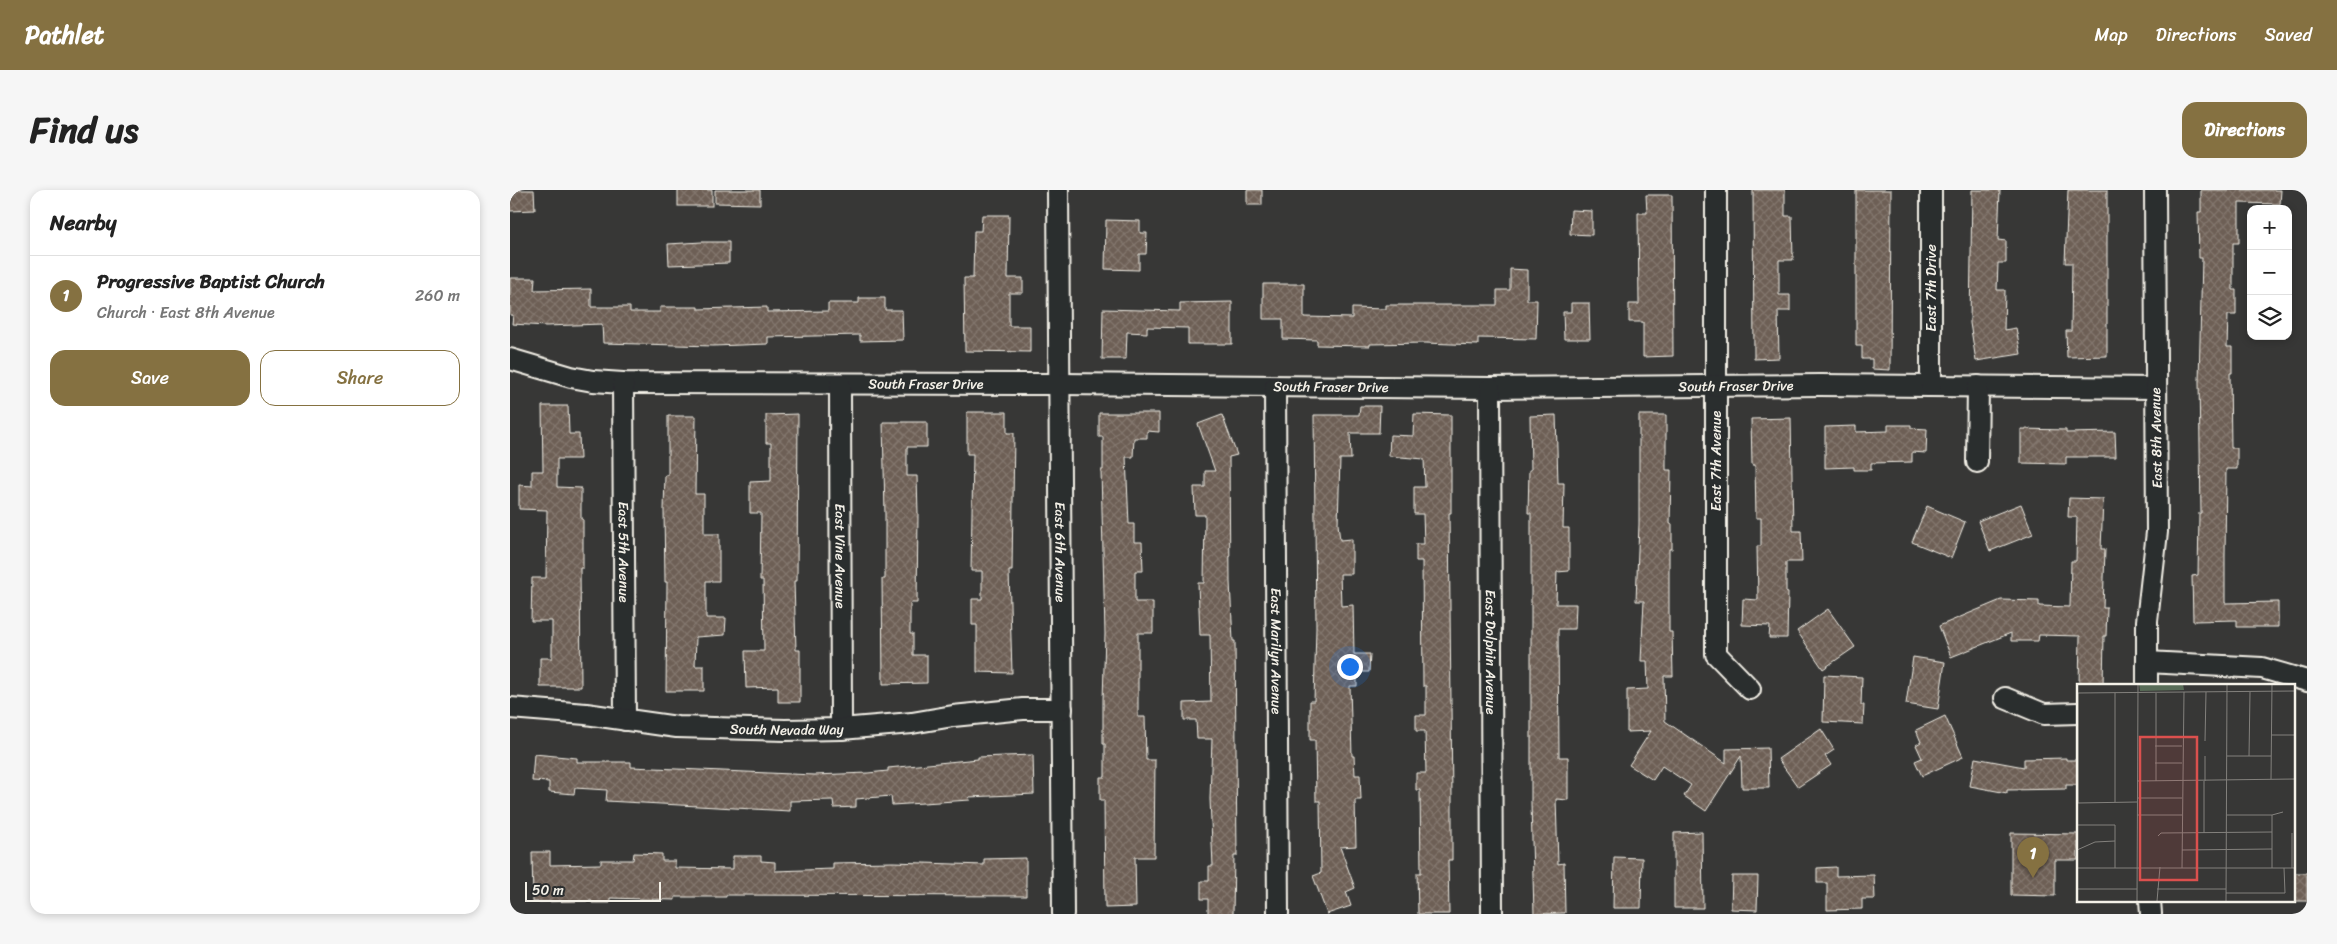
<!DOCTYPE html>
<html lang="en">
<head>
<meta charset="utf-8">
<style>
  :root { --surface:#fff; --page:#f6f6f6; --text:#222; --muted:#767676; --line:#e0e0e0; --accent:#857141 }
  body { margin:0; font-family:Sriracha,sans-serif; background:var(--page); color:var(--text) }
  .controls { position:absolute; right:15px; top:15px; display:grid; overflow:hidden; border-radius:10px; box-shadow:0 2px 8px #0003 }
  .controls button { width:45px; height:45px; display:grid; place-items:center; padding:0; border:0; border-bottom:1px solid var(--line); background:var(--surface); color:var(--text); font:25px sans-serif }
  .scale { position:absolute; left:15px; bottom:12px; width:136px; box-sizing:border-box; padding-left:5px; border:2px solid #f4f1e8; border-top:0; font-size:14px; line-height:18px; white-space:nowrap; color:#f4f1e8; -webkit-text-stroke:4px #2a2d2e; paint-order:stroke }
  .you { position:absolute; left:839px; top:476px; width:18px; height:18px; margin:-12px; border:4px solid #fff; border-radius:50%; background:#1a73e8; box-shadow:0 0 0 8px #1a73e833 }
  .badge { display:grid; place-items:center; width:32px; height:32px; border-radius:50%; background:var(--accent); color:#fff; font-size:16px; font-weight:700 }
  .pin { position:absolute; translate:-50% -41px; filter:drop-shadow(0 1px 2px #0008) }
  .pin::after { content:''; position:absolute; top:26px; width:18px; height:15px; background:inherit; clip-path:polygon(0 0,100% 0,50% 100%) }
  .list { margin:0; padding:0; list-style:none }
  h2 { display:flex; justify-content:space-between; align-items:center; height:65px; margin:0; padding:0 20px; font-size:21px }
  h2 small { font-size:16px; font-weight:400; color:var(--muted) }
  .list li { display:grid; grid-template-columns:32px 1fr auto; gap:15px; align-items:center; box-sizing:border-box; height:80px; padding:0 20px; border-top:1px solid var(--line) }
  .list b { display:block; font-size:19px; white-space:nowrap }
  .list p { margin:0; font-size:16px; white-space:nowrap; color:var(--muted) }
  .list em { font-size:16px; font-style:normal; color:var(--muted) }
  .actions { display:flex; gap:10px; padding:15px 20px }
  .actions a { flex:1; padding:11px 0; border:1px solid var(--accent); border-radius:15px; text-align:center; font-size:18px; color:var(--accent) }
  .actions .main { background:var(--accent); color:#fff }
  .icon { flex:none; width:28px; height:28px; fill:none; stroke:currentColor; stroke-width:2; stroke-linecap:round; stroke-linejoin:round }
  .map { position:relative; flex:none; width:1797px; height:724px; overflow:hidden; border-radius:15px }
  header { display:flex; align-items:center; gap:30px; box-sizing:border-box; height:70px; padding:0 25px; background:var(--accent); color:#fff }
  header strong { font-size:24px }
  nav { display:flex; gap:28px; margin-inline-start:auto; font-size:18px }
  .intro { display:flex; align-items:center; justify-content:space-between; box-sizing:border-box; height:120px; padding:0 30px }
  h1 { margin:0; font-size:35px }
  .button { padding:12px 22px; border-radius:15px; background:var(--accent); color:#fff; font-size:18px; font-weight:700 }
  main { display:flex; gap:30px; padding:0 30px }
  aside { flex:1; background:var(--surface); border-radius:15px; box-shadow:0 2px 8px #0003 }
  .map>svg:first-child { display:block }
</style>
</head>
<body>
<header>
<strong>Pathlet</strong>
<nav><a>Map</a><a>Directions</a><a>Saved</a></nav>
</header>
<div class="intro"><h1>Find us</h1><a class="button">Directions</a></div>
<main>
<aside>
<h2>Nearby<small></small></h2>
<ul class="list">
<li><span class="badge">1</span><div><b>Progressive Baptist Church</b><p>Church · East 8th Avenue</p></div><em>260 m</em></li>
</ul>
<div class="actions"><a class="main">Save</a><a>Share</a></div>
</aside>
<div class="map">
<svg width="1797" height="724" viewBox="0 0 1797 724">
  <defs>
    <pattern id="building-cross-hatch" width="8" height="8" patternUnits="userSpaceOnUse" patternTransform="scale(1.25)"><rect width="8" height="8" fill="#6d5e54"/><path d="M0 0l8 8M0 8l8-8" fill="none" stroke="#82766d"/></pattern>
  </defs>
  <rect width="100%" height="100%" fill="#373736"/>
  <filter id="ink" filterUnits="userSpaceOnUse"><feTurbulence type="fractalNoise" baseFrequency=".02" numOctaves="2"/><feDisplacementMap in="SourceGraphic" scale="10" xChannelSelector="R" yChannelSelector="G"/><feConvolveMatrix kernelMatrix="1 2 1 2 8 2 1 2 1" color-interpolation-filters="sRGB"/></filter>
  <g filter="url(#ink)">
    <g fill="url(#building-cross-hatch)" stroke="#f4f1e8">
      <polygon points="0,0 24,0 25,20 0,21"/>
      <rect x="168" y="0" width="34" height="16"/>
      <polygon points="205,0 250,0 250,14 205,13"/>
      <rect x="737" y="0" width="15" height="15"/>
      <polygon points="1243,0 1275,0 1275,26 1282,26 1283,70 1269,70 1269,105 1280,105 1280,121 1268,121 1269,168 1244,169"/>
      <polygon points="1346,0 1381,0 1380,180 1362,179 1362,169 1352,169 1352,156 1346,156"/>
      <polygon points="1462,0 1490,0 1488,50 1496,51 1496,73 1488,73 1487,100 1495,100 1494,140 1506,138 1511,164 1466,171 1460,133"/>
      <polygon points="1558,0 1597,0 1597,166 1557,167 1556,141 1561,141 1562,73 1555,73"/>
      <polygon points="1691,0 1771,0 1770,14 1729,13 1729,53 1723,53 1723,100 1726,100 1726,125 1718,125 1717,157 1722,157 1722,183 1720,183 1721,258 1727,258 1727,279 1716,279 1715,366 1715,413 1768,412 1768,437 1727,437 1727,430 1683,431 1682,386 1688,385 1689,323 1691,323 1689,191 1692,68 1689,68 1688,22 1691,22"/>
      <polygon points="1136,5 1162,5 1163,166 1133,167 1133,132 1119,132 1119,114 1129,114 1128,23 1137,23"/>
      <polygon points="1061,20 1082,21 1082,45 1060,44"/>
      <polygon points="472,25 499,25 498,88 513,88 513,103 499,103 499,136 520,136 520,162 455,161 454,88 463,88 464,41 471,41"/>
      <polygon points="596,30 630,31 630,43 637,43 636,64 629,64 629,80 595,79"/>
      <polygon points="192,52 219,52 219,73 159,75 158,54"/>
      <polygon points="1000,79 1017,80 1017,110 1027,110 1026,149 968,148 968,155 915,153 860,154 860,156 807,155 807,150 773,149 773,129 753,129 753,94 794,94 794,127 842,128 842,118 876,119 876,115 987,115 987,100 1000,100"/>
      <polygon points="0,88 25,88 24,100 81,99 81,117 120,117 120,122 150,122 150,117 188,117 188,119 257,117 257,122 318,121 318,113 349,113 349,108 375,108 375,120 392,120 393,150 350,151 350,145 258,147 258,154 203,156 93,153 92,134 36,136 2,134 3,125 0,125"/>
      <polygon points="722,112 722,154 678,154 678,138 637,137 637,143 617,142 616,169 592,169 593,119 670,121 670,113"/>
      <polygon points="1061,113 1079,113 1080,149 1054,149 1053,122 1061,122"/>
      <polygon points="32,216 58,216 59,244 69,244 70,269 47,269 47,297 71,298 71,329 73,329 73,378 70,378 71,497 30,497 30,468 42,468 42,431 21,431 22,388 36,388 37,320 9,319 9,295 22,296 22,281 33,281"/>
      <polygon points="850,216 870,216 869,243 840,243 841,269 830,269 828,334 830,350 842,349 842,384 830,384 831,416 843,415 844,464 860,464 859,482 847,482 847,496 840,496 842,566 844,566 845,585 850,585 851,610 845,610 846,656 830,657 845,698 836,702 841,716 817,724 803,686 811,683 810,611 806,611 805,550 800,550 800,511 804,511 806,438 804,225 849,225"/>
      <polygon points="457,222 497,222 497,243 504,243 502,381 499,381 502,483 467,482 467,435 462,435 462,409 472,409 472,381 461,381 463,264 457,264"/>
      <polygon points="589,223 649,223 649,242 637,241 637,248 624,248 623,267 616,267 619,334 624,334 624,352 632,352 633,381 625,381 625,412 643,412 643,443 628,443 628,527 635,527 636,570 645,570 644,667 625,667 626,717 595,718 594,610 590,610 590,587 595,587 595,554 593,554 593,510 595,444 591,280 593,280 593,247 589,247"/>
      <polygon points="288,224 287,391 284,391 286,460 290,460 290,512 268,512 268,497 236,498 235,461 254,461 253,390 250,390 251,323 240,323 240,292 261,291 261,253 256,253 256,225"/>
      <polygon points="904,224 941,225 941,323 939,323 942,610 942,670 938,670 939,724 908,724 907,683 911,683 910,600 906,600 906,583 916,583 915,541 906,541 906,525 916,525 916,496 913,496 912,371 906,371 906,354 914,354 913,324 904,324 904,297 915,297 914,269 879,266 880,245 903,246"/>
      <polygon points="712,225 727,265 719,267 720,392 723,451 725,451 727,666 724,666 723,724 698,724 698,709 691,709 691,691 699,691 699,676 703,676 700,609 702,549 687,549 686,530 674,530 674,513 701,512 700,445 690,445 688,393 694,393 695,325 685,325 684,297 695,297 695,281 705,281 688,234"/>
      <polygon points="1046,225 1048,293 1054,293 1053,338 1059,338 1059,381 1047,382 1046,414 1066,414 1065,439 1048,439 1049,567 1058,567 1058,610 1046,609 1048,674 1054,673 1055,723 1024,724 1021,613 1021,323 1018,323 1019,280 1021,280 1020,226"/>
      <polygon points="1129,225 1156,225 1156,280 1161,280 1160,334 1162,334 1162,359 1159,359 1159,442 1162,442 1163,486 1154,486 1155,531 1216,573 1216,559 1258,558 1259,598 1232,598 1231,566 1196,621 1174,606 1181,595 1152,576 1143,590 1119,575 1141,541 1117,542 1117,500 1138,499 1137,471 1131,471 1134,411 1126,411 1129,334"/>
      <polygon points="158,226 186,226 185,304 194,304 194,344 209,344 209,391 196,391 196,428 216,428 215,445 186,447 185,476 194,476 194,501 156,501 157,392 155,392 154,320 155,285 158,285"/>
      <polygon points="1281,228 1283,341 1291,341 1292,372 1276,372 1276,402 1278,403 1277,448 1259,448 1260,436 1232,435 1233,409 1248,410 1247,356 1251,356 1251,328 1246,328 1245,275 1242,275 1241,229"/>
      <polygon points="373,232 417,232 417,257 397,257 397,286 407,286 408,324 407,413 400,413 400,444 403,444 403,465 417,465 417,493 373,494 372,389 375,389 375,325"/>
      <polygon points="1378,235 1401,235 1401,238 1417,239 1416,263 1402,262 1402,272 1361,273 1361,280 1344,280 1344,277 1315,278 1315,237 1346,236 1346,242 1378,241"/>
      <polygon points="1511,239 1556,240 1556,243 1605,242 1606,267 1556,267 1556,274 1511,273"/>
      <polygon points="1559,308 1593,309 1591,359 1595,359 1593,418 1597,418 1596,446 1594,446 1593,495 1569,495 1570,446 1529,445 1528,451 1501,451 1501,443 1441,467 1429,436 1491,410 1529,411 1529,416 1560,417 1561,371 1566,371 1567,327 1558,327"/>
      <polygon points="1511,314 1523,344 1480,361 1468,331"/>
      <polygon points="1417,316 1455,332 1441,368 1402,352"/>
      <polygon points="1318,419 1345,457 1313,479 1287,441"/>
      <polygon points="1403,467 1435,472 1428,519 1396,514"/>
      <polygon points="1314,485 1352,487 1351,515 1354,515 1353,534 1313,532"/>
      <polygon points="1435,526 1453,567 1412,586 1405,571 1412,568 1406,555 1411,552 1406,540"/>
      <polygon points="1311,539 1324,560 1315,566 1321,575 1288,597 1268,569"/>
      <polygon points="24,564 67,568 67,572 121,572 121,577 304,585 358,583 378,581 378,578 468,569 468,567 523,565 524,604 459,607 460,610 382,615 381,606 346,609 346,617 324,618 323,610 280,611 280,621 96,611 97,600 65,598 64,604 39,602 39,592 22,591"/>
      <polygon points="1465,568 1514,577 1514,569 1556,568 1556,570 1568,570 1568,595 1556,595 1556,599 1497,600 1497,603 1460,596"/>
      <polygon points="1192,642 1193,718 1164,718 1164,643"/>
      <polygon points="1501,643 1568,644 1568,670 1545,670 1545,706 1501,705"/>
      <polygon points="22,662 40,662 40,675 91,674 91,670 123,670 124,663 152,664 152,671 165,671 165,678 223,679 223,666 251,666 251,671 265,672 265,681 323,679 323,673 383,672 474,675 474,669 516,668 516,706 216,705 216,707 165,707 165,710 100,708 100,713 82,713 82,711 23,712"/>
      <polygon points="1104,667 1132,668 1131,718 1103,718"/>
      <polygon points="1326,677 1326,686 1364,685 1365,709 1352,709 1352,719 1317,720 1317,693 1307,693 1307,678"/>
      <rect x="1783" y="683" width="14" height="28"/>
      <polygon points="1222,686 1248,686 1247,720 1221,719"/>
    </g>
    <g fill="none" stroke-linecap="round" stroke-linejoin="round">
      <g stroke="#f4f1e8" stroke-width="24">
        <g id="minor">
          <path id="s1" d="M 548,0 L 553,724"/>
          <polyline points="1206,0 1206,464 1240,499"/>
          <path id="s2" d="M 0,169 L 61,187 L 83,191 L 113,193 L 550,194 L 980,198 L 1310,195 L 1646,198"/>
          <path id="s3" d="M 113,193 L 115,530"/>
          <path id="s4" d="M 330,194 L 331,539"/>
          <polyline points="1421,195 1421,0"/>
          <path id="s5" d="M 765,197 L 768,724"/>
          <path id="s6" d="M 980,198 L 982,724"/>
          <polyline points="1467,272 1468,196"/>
          <polyline points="1637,472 1752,478 1797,491"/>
          <polyline points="1637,495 1637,431 1647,342 1645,0"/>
          <polyline points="1495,508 1534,524 1568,523"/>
          <path id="s7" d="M 0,518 L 76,524 L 167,537 L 275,540 L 331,539 L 402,533 L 443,526 L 513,519 L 552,519"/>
          <polyline points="1640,710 1641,724"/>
        </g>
      </g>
      <use href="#minor" stroke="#2a2d2e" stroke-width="20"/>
    </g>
  </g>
  <g text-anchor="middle" stroke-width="4" stroke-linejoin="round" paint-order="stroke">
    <g font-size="14" fill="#f4f1e8" stroke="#2a2d2e">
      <text transform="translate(1421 98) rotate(-90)" y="5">East 7th Drive</text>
      <text dy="5" stroke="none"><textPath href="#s2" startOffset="419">South Fraser Drive</textPath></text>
      <text dy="5" stroke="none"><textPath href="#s2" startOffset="1229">South Fraser Drive</textPath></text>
      <text dy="5" stroke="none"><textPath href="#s2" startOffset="824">South Fraser Drive</textPath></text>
      <text transform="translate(1646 248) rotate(-91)" y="5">East 8th Avenue</text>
      <text transform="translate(1206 271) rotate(-90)" y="5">East 7th Avenue</text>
      <text dy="5" stroke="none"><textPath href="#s3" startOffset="169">East 5th Avenue</textPath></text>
      <text dy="5" stroke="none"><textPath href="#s1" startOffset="362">East 6th Avenue</textPath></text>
      <text dy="5" stroke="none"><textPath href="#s4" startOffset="172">East Vine Avenue</textPath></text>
      <text dy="5" stroke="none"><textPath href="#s5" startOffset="264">East Marilyn Avenue</textPath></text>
      <text dy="5" stroke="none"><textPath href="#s6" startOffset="264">East Dolphin Avenue</textPath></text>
      <text dy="5" stroke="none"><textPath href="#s7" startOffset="278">South Nevada Way</textPath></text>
    </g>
  </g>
  <g transform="translate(1567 494)">
    <rect width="218" height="218" fill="#373736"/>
    <path d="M 62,0 L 106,0 L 107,6 L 63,7 Z" fill="#586c57"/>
    <path fill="none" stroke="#83817d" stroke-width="1" d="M 0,9 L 218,7M 1,9 L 1,119M 38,9 L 38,118M 194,51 L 218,51M 128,57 L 129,8M 78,62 L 105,62M 150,72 L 194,72M 172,72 L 173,8M 78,79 L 105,79M 194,95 L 195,0M 60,97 L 218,95M 79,97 L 79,9M 128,97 L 128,72M 60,114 L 105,114M 1,119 L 60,118M 60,131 L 105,131M 150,131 L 195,131 L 206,128M 0,141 L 38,141 L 38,184M 127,149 L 127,97M 81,152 L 84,149 L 195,148M 0,166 L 18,158 L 38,157M 105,166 L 195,165M 0,184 L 218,184M 105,184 L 107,8M 195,184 L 195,131M 215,184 L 215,149M 0,205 L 60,205M 80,205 L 149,205M 149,209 L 208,209 L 207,184M 60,217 L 61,0M 80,217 L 83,183M 149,217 L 150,0"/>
    <path fill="#dc504e" fill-opacity="0.15" stroke="#dc504e" stroke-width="2.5" d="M 63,53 L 120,53 L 120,196 L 63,196 Z"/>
    <rect width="218" height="218" fill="none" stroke="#f4f1e8" stroke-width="2.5"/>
  </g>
</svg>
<div class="controls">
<button>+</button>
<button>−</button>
<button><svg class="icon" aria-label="layers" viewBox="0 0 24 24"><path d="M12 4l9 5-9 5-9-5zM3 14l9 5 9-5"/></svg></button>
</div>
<div class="scale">50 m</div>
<div class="you"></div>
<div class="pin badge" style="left:1523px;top:688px">1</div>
</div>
</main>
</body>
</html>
